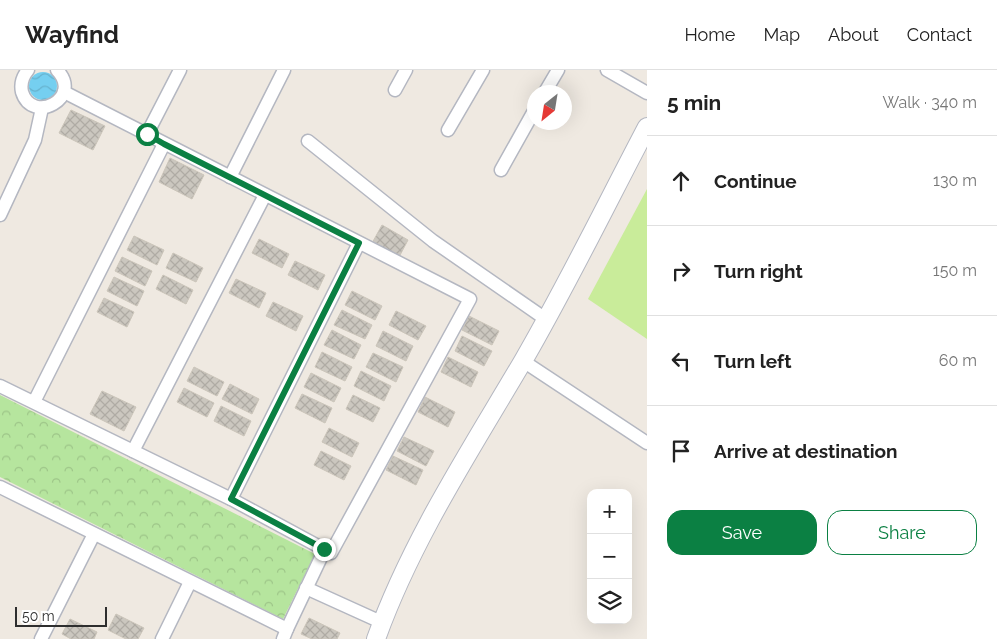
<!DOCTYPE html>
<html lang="en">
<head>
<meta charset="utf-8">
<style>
  :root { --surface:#fff; --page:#f6f6f6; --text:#222; --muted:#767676; --line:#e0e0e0; --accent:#0b8043 }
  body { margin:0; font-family:Raleway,sans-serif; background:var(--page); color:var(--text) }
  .controls { position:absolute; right:15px; bottom:15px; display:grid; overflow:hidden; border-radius:10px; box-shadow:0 5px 20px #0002 }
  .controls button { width:45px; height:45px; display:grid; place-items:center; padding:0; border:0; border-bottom:1px solid var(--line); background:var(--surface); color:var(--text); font:25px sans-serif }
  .compass { position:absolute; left:527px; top:15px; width:45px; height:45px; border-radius:50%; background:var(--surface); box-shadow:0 5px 20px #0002; rotate:210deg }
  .scale { position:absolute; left:15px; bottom:12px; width:92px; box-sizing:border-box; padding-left:5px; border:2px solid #2e2e2e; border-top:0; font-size:14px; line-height:18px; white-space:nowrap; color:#2e2e2e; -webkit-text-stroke:4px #fff; paint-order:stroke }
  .stop { position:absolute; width:15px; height:15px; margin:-11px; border:4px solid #0b8043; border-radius:50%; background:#fff }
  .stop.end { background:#0b8043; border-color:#fff; box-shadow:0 1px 5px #0008 }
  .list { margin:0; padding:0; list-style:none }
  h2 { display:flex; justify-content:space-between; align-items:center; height:65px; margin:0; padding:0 20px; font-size:21px }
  h2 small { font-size:16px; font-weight:400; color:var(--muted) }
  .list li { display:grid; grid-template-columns:32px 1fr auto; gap:15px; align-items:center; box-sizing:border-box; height:90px; padding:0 20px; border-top:1px solid var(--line) }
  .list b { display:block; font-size:19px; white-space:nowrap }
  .list em { font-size:16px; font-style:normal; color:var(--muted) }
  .actions { display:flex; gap:10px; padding:15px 20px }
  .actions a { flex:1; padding:11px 0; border:1px solid var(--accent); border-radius:15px; text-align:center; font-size:18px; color:var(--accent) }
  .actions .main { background:var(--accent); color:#fff }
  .icon { flex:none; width:28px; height:28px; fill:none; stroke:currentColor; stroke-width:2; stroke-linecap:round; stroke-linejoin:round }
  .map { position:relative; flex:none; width:647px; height:569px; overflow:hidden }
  header { display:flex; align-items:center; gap:30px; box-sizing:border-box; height:70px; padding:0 25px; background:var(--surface); border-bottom:1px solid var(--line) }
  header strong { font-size:24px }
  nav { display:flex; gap:28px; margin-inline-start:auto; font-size:18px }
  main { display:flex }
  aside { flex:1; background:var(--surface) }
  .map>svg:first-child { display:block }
</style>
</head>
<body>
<header>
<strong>Wayfind</strong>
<nav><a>Home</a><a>Map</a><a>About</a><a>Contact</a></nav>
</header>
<main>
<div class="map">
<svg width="647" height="569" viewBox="0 0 647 569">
  <defs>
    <pattern id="park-crowns" width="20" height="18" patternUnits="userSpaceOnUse" patternTransform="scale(1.25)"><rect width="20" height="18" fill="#b6e59e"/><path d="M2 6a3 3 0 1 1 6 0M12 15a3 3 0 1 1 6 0" fill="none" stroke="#9dc588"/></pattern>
    <pattern id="water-waves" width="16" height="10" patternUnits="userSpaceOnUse" patternTransform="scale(1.25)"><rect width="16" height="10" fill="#75cff0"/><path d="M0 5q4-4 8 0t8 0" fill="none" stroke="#66b2ce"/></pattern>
    <pattern id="building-cross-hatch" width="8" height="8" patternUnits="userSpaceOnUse" patternTransform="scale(1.25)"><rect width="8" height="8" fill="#cbc7bf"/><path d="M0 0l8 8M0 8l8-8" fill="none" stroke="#afaba4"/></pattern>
  </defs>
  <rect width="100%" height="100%" fill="#efe9e1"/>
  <polygon fill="url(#park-crowns)" points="0,325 315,484 283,549 0,407"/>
  <polygon fill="#c9ec9a" points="647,119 647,269 588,229"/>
  <circle fill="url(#water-waves)" cx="43" cy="16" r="14"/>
  <g fill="url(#building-cross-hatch)" stroke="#cbc5ba">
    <polygon points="71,40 105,56 93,80 59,63"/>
    <polygon points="170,88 204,105 192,129 159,112"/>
    <polygon points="382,155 408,170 398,189 371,175"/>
    <polygon points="134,166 164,180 157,195 127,180"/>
    <polygon points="259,169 289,184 282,198 252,183"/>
    <polygon points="173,183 203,198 196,212 166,198"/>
    <polygon points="122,187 152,201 145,216 115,201"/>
    <polygon points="295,191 325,205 318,220 288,205"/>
    <polygon points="163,205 193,220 186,234 156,219"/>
    <polygon points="114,207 144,221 137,236 107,221"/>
    <polygon points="236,209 266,223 259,238 229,223"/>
    <polygon points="352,221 382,236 375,250 345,235"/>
    <polygon points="104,228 134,242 127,257 97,242"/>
    <polygon points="273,232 303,246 296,261 266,246"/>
    <polygon points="342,240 372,255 365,269 334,255"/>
    <polygon points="396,241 426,256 418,270 389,255"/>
    <polygon points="469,246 499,261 492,275 462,260"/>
    <polygon points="332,260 361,275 354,289 324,275"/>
    <polygon points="383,261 413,276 406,291 376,276"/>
    <polygon points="462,266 492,281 484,296 455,281"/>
    <polygon points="322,282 352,297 345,311 315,297"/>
    <polygon points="373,283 403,297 396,312 366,297"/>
    <polygon points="448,287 478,302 471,317 441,302"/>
    <polygon points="194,297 224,312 217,326 187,311"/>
    <polygon points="361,301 391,316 384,331 354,316"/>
    <polygon points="311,303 341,318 334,332 304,317"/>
    <polygon points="230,314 259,329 252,344 222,329"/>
    <polygon points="184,318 214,333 207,347 177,332"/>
    <polygon points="102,321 136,337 124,361 90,344"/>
    <polygon points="302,324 332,338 325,353 295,338"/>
    <polygon points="353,325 380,338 373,352 346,339"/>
    <polygon points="425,327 455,342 448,357 418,342"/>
    <polygon points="221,336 251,351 244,366 214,351"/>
    <polygon points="329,358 359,373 352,387 322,372"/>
    <polygon points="404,367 434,381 426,396 397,381"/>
    <polygon points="321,381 351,396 344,410 314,395"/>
    <polygon points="393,386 423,400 416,415 386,400"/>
    <polygon points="116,544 144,558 138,569 126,569 108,560"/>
    <polygon points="309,548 340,563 337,569 312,569 301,564"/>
    <polygon points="70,549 97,562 94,569 71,569 62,564"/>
  </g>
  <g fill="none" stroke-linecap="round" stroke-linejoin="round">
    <g stroke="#b4b7c1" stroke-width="15">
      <g id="minor">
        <path d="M 28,0 C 23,6 20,13 22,22 C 32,55 84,28 57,0"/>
        <polyline points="607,0 647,23"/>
        <polyline points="395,20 406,0"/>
        <polyline points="545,22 558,0"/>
        <polyline points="448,60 483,0"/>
        <polyline points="147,64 180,0"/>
        <polyline points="308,71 433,171 547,250"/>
        <polyline points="501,100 534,41"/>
        <polyline points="230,107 284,0"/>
        <polyline points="0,145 35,70 42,38"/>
        <polyline points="523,291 647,373"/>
        <polyline points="0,316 231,429 331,483 470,229 64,22"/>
        <polyline points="34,332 164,74"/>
        <polyline points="133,381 265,125"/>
        <polyline points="0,417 287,559 283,569"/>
        <polyline points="231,429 359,173"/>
        <polyline points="306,518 381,552"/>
        <polyline points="287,559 325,479"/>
        <polyline points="41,569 94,464"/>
        <polyline points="162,569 190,512"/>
      </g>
    </g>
    <g stroke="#b4b7c1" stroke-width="20">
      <path id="secondary" d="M 376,569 C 411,471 470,381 523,291 C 567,215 606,135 647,57"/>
    </g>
    <use href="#minor" stroke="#fff" stroke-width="12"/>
    <use href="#secondary" stroke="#fff" stroke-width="18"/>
  </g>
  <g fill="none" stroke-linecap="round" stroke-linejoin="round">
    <polyline stroke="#0b8043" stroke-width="6" points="147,64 164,74 359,173 231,429 324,479"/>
  </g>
</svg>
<div class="controls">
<button>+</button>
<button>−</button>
<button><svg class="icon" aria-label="layers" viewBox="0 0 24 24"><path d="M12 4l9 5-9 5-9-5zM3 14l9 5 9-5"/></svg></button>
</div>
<svg class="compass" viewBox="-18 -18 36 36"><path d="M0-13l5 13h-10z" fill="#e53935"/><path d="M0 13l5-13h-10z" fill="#767676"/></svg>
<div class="scale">50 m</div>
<div class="stop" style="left:147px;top:64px"></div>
<div class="stop end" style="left:324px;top:479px"></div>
</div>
<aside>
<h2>5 min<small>Walk · 340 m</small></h2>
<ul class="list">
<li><svg class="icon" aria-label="ahead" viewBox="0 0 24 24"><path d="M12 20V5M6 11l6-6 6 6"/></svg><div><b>Continue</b></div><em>130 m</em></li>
<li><svg class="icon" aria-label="right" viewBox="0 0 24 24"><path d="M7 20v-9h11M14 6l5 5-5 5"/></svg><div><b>Turn right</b></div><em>150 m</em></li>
<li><svg class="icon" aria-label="left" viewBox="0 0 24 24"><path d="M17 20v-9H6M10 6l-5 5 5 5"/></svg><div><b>Turn left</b></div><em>60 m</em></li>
<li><svg class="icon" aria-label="arrive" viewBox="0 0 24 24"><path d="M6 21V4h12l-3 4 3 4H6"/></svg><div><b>Arrive at destination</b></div></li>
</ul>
<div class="actions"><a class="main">Save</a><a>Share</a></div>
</aside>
</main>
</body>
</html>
